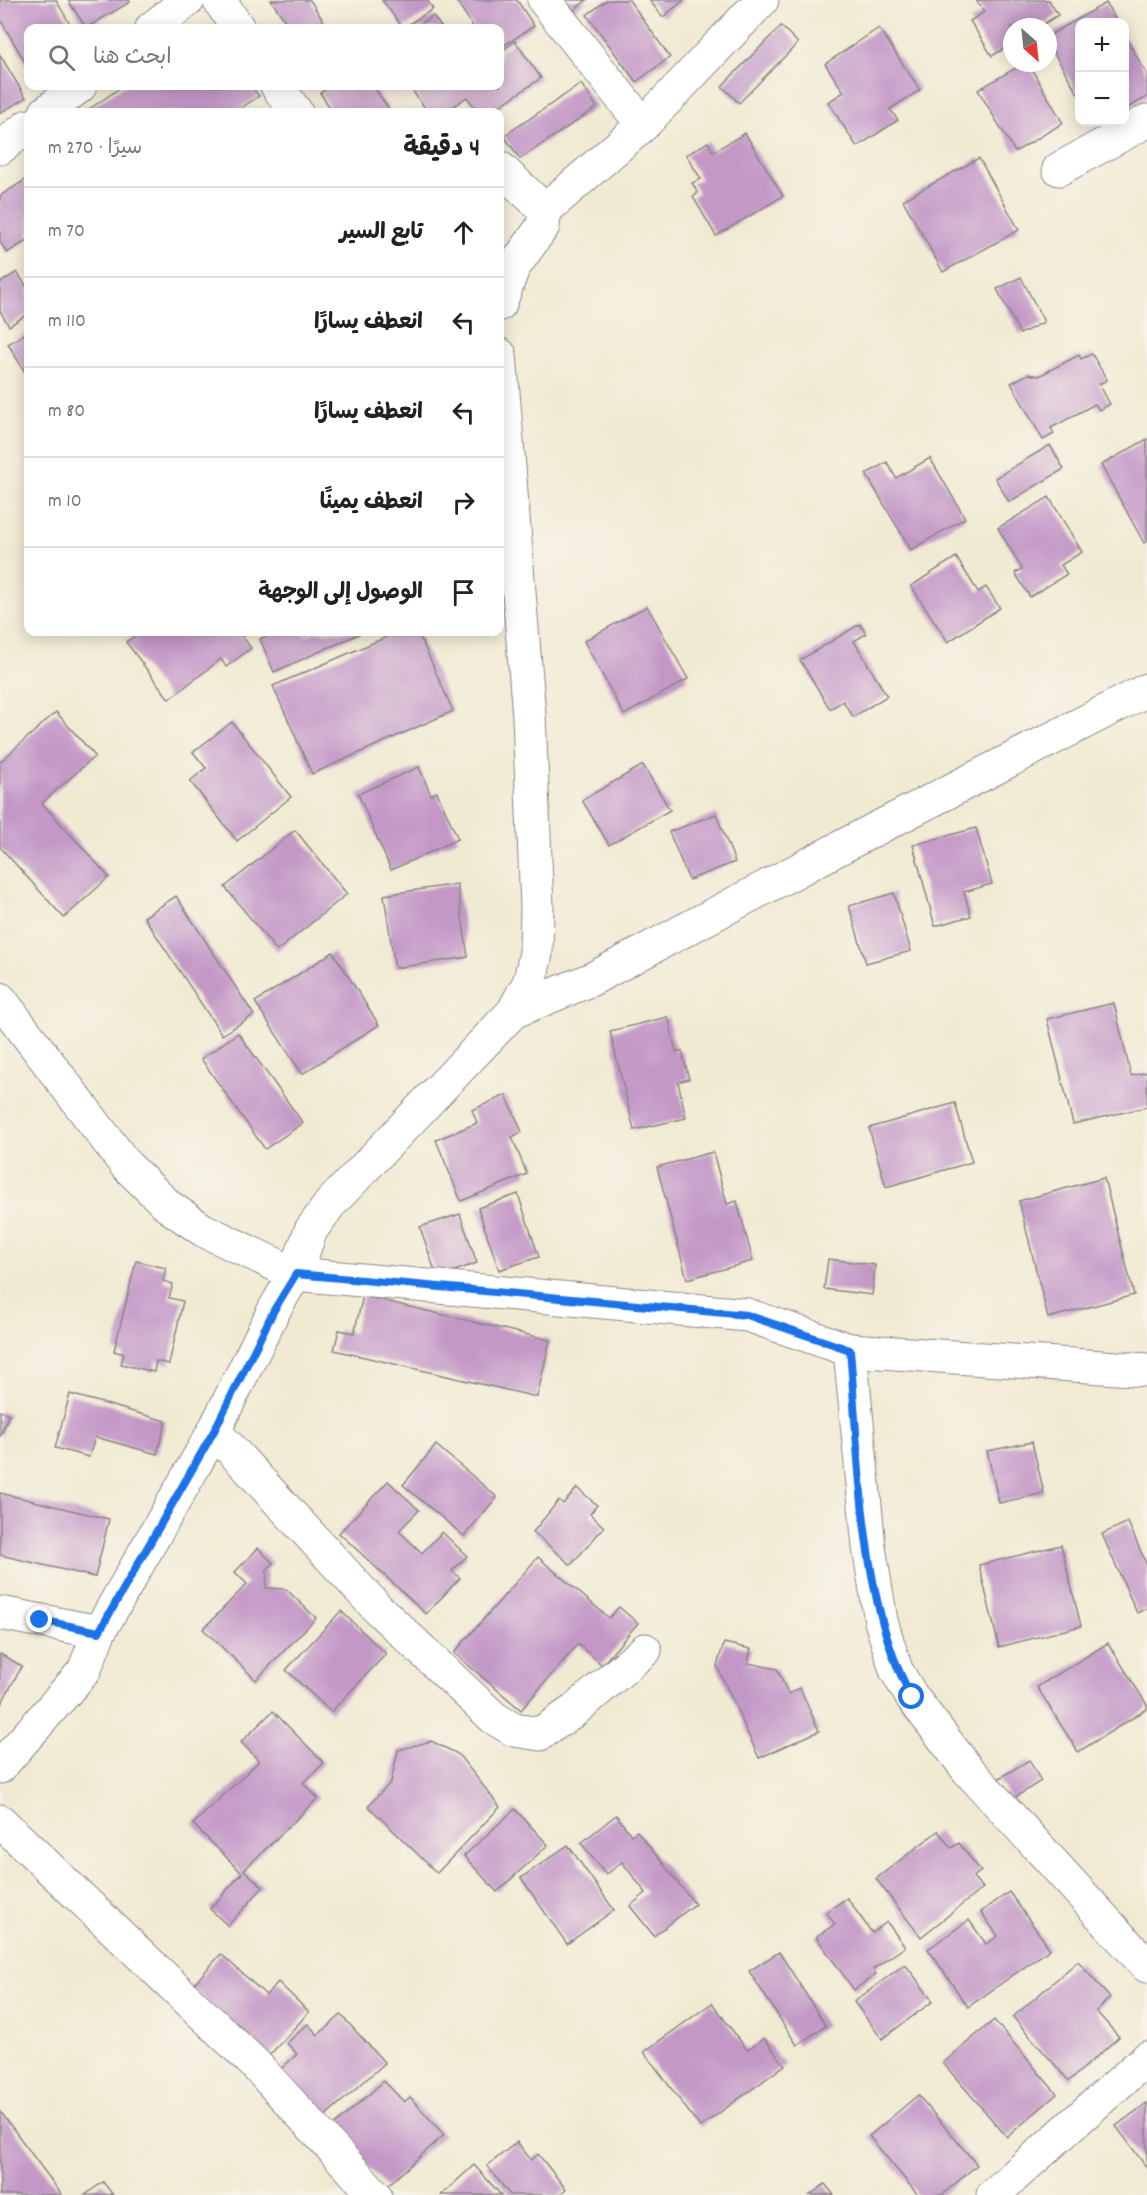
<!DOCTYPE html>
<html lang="ar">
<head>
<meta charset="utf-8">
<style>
  :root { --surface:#fff; --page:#f2f2f2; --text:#222; --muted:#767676; --line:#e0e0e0 }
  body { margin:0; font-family:Dekko,"Playpen Sans Arabic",sans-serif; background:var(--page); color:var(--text); direction:rtl }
  .controls { position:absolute; right:18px; top:18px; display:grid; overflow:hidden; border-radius:12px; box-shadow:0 3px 15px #0003 }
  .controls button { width:54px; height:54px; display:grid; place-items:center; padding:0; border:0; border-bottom:2px solid var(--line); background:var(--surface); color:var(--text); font:30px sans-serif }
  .compass { position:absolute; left:1003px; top:18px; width:54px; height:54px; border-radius:50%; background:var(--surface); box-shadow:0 3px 15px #0003; rotate:153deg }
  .stop { position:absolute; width:18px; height:18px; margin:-14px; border:4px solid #1a73e8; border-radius:50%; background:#fff }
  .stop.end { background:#1a73e8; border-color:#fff; box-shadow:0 2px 6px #0008 }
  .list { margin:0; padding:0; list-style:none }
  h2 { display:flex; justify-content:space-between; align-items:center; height:78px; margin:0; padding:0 24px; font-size:26px }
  h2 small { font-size:20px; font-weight:400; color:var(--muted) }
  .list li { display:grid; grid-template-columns:39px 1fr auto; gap:18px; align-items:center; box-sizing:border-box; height:90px; padding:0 24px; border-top:2px solid var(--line) }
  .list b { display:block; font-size:22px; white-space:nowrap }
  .list em { font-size:20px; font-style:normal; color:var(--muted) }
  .icon { flex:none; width:33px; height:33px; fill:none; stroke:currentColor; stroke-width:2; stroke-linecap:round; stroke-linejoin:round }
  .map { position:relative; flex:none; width:1147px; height:2195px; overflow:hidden; direction:ltr }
  .search { position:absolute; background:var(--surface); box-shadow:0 3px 15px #0003; left:24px; top:24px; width:480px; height:66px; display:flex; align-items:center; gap:15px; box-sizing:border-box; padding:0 21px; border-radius:12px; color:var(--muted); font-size:22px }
  .panel { position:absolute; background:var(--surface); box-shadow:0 3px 15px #0003; left:24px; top:108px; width:480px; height:528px; border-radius:12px; direction:rtl }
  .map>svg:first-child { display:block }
</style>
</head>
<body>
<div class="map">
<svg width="1147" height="2195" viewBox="0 0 1147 2195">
  <rect width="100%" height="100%" fill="#f7f3e8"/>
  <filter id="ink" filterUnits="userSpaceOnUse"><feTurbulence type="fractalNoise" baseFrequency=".0167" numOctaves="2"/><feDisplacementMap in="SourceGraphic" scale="12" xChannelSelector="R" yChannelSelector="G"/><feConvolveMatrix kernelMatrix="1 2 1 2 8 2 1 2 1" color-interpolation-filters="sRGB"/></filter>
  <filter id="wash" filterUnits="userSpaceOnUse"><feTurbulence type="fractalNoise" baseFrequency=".008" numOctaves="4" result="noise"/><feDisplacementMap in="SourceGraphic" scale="24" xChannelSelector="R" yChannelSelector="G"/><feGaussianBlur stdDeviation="1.35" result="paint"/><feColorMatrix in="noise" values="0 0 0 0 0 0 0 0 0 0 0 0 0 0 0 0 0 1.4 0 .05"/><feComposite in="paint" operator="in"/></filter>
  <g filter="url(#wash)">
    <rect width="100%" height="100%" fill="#f1ead3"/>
    <g id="blocks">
      <g fill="#c398c7">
        <polygon points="0,0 56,0 72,28 28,28 28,67 0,19"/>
        <polygon points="68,0 129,0 130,2 86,28"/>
        <polygon points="271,0 310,0 328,28 290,28"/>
        <polygon points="382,0 427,0 433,9 403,28"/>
        <polygon points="456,0 517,0 534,26 500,48 500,28 474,28"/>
        <polygon points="562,0 587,0 571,12"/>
        <polygon points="607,0 629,0 670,57 636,82 587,15"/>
        <polygon points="649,0 684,0 663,17"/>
        <polygon points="976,0 1049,0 1058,15 1039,27 1012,27 1012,44 992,56 970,21 984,12"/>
        <polygon points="1106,3 1117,22 1080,22 1080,97 1048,43 1048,36"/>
        <polygon points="433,16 442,28 414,28"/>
        <polygon points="781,26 798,43 739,103 722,86"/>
        <polygon points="879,28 920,90 890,109 898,120 857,147 828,102 844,92 825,64"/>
        <polygon points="1124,35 1147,74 1147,97 1124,110"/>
        <polygon points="515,41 541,78 491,112 478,112 467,97 445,112 428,112 409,86 500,86 500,52"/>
        <polygon points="0,55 26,98 0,113"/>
        <polygon points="1024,63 1028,63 1063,123 1015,152 978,90"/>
        <polygon points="581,84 597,107 520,159 504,136"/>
        <polygon points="123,86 251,86 259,96 235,112 85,112"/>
        <polygon points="331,86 373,86 391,112 333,112 320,93"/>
        <polygon points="745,133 783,196 716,236 693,197 698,193 692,183 701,179 686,155 708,142 713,152"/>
        <polygon points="979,158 1019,230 943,272 903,200"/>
        <polygon points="28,178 28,240 7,253 0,242 0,196"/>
        <polygon points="17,272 28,289 28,314 9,326 0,311 0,283"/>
        <polygon points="1021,277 1044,322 1020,334 997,289"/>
        <polygon points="28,332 28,377 8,344"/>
        <polygon points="1092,354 1107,380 1099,384 1110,404 1099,410 1095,404 1051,428 1054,434 1043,440 1011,383 1028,374 1039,376 1079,355 1081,359"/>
        <polygon points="1147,439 1147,541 1144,543 1101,465"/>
        <polygon points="1050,445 1064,469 1009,502 995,478"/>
        <polygon points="930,458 965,518 911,550 866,474 887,462 896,478"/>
        <polygon points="1049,497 1082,552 1061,565 1067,574 1030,597 1015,573 1022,569 998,528"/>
        <polygon points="956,557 978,592 986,587 1000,608 948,642 911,586"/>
        <polygon points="647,606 688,679 624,715 584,641"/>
        <polygon points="860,624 866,634 854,641 887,696 853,717 843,701 830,709 800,660"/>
        <polygon points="140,632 239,632 251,648 226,667 221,659 169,699 126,642"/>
        <polygon points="276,632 303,632 305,636 314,632 357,632 359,634 274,672 260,639"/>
        <polygon points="398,632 418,632 453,711 312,774 273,686"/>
        <polygon points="56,712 95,756 42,803 109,877 64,918 0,847 0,762"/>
        <polygon points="232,722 291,797 237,841 190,781 206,768 193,752"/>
        <polygon points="643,765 670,810 609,845 582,800"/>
        <polygon points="419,767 431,795 437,792 458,839 391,870 358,794"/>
        <polygon points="716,814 735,862 689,880 669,832"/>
        <polygon points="976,828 992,884 964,892 971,916 935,926 913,845"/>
        <polygon points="295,830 347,894 277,951 225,887"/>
        <polygon points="457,884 468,957 395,968 384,895"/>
        <polygon points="894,893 911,951 866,963 849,906"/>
        <polygon points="176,896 254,1015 222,1035 144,917"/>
        <polygon points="333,952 379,1025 302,1074 255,1002"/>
        <polygon points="1114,1003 1131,1076 1147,1072 1147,1107 1073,1124 1047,1019"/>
        <polygon points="668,1017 676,1052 682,1051 689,1079 678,1082 686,1118 634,1130 610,1031"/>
        <polygon points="238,1033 303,1123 265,1149 201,1059"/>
        <polygon points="506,1095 522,1132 512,1137 527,1174 461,1201 436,1140 477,1123 472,1110"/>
        <polygon points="955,1103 972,1162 886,1187 869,1128"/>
        <polygon points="713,1152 727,1204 737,1201 753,1261 687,1279 657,1167"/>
        <polygon points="1104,1178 1134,1295 1048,1318 1019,1201"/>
        <polygon points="518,1194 539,1257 499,1270 478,1208"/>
        <polygon points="460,1214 477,1263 437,1277 420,1227"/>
        <polygon points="828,1259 875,1265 872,1295 824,1289"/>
        <polygon points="136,1261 166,1268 163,1281 173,1284 169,1298 183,1301 169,1364 156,1361 154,1372 121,1364 124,1354 114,1351"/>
        <polygon points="363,1296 550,1340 537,1397 334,1350 339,1330 354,1333"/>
        <polygon points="70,1394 166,1421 157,1454 95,1437 89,1457 55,1448"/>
        <polygon points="0,1411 9,1414 0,1437"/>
        <polygon points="1032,1442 1044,1493 999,1503 987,1451"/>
        <polygon points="436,1445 497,1497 464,1536 403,1485"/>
        <polygon points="388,1481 419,1510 399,1531 422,1553 442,1532 467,1556 452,1571 460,1578 426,1614 339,1533"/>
        <polygon points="577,1488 597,1505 590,1514 604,1527 571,1565 533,1532 559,1500 563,1504"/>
        <polygon points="0,1493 109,1519 95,1577 0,1555"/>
        <polygon points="1128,1522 1147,1566 1147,1608 1137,1613 1102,1534"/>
        <polygon points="1061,1545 1081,1626 999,1647 979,1565"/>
        <polygon points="258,1548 273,1563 267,1570 266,1588 286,1589 316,1618 256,1680 203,1629 247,1584 235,1572"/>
        <polygon points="538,1557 609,1618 619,1607 638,1623 602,1665 578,1644 521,1710 454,1653"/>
        <polygon points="341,1611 386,1654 331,1712 286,1670"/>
        <polygon points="724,1643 751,1649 748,1663 777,1669 788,1694 800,1688 819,1731 759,1758 717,1666"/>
        <polygon points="1108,1643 1147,1705 1147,1709 1078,1752 1037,1687"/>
        <polygon points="0,1654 22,1666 0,1706"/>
        <polygon points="273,1711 324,1763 303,1783 318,1798 244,1870 263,1887 228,1926 210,1909 242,1873 193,1824 259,1761 241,1742"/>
        <polygon points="431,1741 458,1754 500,1807 437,1873 368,1806 391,1782 398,1750"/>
        <polygon points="1029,1760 1041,1781 1011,1800 998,1779"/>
        <polygon points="515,1809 548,1845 497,1892 464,1856"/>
        <polygon points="616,1815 631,1835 637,1831 695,1904 654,1936 630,1906 646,1893 622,1862 606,1875 581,1843"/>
        <polygon points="938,1831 951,1848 959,1843 981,1871 973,1877 983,1888 921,1937 876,1879"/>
        <polygon points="568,1845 614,1910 567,1944 521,1878"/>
        <polygon points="1009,1892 1050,1949 968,2007 928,1949 969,1920 986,1944 998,1936 981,1912"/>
        <polygon points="847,1898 872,1933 887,1922 905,1947 873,1969 876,1974 854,1990 816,1937 835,1924 826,1912"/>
        <polygon points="779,1952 826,2026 797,2045 749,1971"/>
        <polygon points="221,1954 266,1995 278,1982 309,2012 268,2057 191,1987"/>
        <polygon points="1078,1961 1110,1998 1096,2011 1119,2037 1069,2081 1013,2017"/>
        <polygon points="905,1964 933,2001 882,2039 854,2002"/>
        <polygon points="712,2003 747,2050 764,2038 785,2065 700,2127 644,2052"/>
        <polygon points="341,2015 385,2063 324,2117 281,2069 297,2054 287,2043 308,2024 318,2035"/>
        <polygon points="994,2020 1057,2094 1007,2137 943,2063"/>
        <polygon points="384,2081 404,2102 410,2097 444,2135 386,2187 332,2127"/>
        <polygon points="918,2095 977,2165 942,2195 918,2195 869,2136"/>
        <polygon points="1147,2103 1147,2168 1116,2126"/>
        <polygon points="0,2111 62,2195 0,2195"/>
        <polygon points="517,2142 531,2160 538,2154 566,2189 559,2195 510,2195 487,2166"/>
        <polygon points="474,2165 501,2195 441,2195"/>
        <polygon points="103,2182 113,2195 85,2195"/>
        <polygon points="825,2184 834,2195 810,2195"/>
      </g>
    </g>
  </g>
  <g filter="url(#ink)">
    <use href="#blocks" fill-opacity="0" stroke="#8a8687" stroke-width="1.5"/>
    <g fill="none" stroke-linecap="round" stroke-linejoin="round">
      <g stroke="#8a8687" stroke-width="35">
        <g id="minor">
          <polyline points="219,0 238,28"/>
          <polyline points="544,0 643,125"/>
          <polyline points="152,28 188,0"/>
          <polyline points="277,86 296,112"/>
          <polyline points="46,112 80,86"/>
          <polyline points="0,148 28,126"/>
          <polyline points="500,168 545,210"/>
          <polyline points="1059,169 1147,121"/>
          <polyline points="500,304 513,268 543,226 545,210 643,125 762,0"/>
          <polyline points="0,999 126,1165 168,1206 203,1230 295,1274 747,1315 850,1350 1147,1370"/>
          <polyline points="513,1012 592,979 864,835 1147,690"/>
          <polyline points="850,1350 869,1547 881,1621 896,1670 912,1697 968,1770 1147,1966"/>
          <polyline points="214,1431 378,1609 494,1718 514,1730 540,1734 575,1710 645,1650"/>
          <polyline points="0,1613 99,1632"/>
          <polyline points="0,1767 84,1671 99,1632 214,1431 274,1310 295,1274 311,1230 330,1204 513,1012 530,981 536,953 537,907 529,716 500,355"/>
          <polyline points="0,1821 254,2063 375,2195"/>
          <polyline points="993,2195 1147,2058"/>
        </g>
      </g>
      <use href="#minor" stroke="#fff" stroke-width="33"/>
    </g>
  </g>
  <g fill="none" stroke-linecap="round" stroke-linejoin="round" filter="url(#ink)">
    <path stroke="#1a73e8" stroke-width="8" d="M 40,1620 L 99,1632 L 214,1431 L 274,1310 L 296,1274 L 747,1315 L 850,1350 C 859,1454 860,1607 912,1697"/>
  </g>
</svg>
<div class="controls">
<button>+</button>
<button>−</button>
</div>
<svg class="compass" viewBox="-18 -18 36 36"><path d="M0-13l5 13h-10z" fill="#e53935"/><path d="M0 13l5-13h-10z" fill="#767676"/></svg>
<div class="stop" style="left:912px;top:1697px"></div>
<div class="stop end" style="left:40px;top:1620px"></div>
<div class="search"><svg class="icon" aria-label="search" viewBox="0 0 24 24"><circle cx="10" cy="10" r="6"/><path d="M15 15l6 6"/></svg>ابحث هنا</div>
<section class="panel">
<h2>4 دقيقة<small>سيرًا · 270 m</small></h2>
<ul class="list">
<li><svg class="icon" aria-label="ahead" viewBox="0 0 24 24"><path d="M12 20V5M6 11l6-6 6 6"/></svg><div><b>تابع السير</b></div><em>70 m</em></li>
<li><svg class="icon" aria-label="left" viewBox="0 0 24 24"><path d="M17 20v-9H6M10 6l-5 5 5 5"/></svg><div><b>انعطف يسارًا</b></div><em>110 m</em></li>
<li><svg class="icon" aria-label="left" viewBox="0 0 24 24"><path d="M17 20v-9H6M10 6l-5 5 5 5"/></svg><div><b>انعطف يسارًا</b></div><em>80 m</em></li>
<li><svg class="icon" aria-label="right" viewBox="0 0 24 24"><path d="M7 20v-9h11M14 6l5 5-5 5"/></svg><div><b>انعطف يمينًا</b></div><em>10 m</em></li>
<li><svg class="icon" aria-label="arrive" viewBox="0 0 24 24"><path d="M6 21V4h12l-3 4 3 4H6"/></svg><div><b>الوصول إلى الوجهة</b></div></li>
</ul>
</section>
</div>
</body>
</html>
